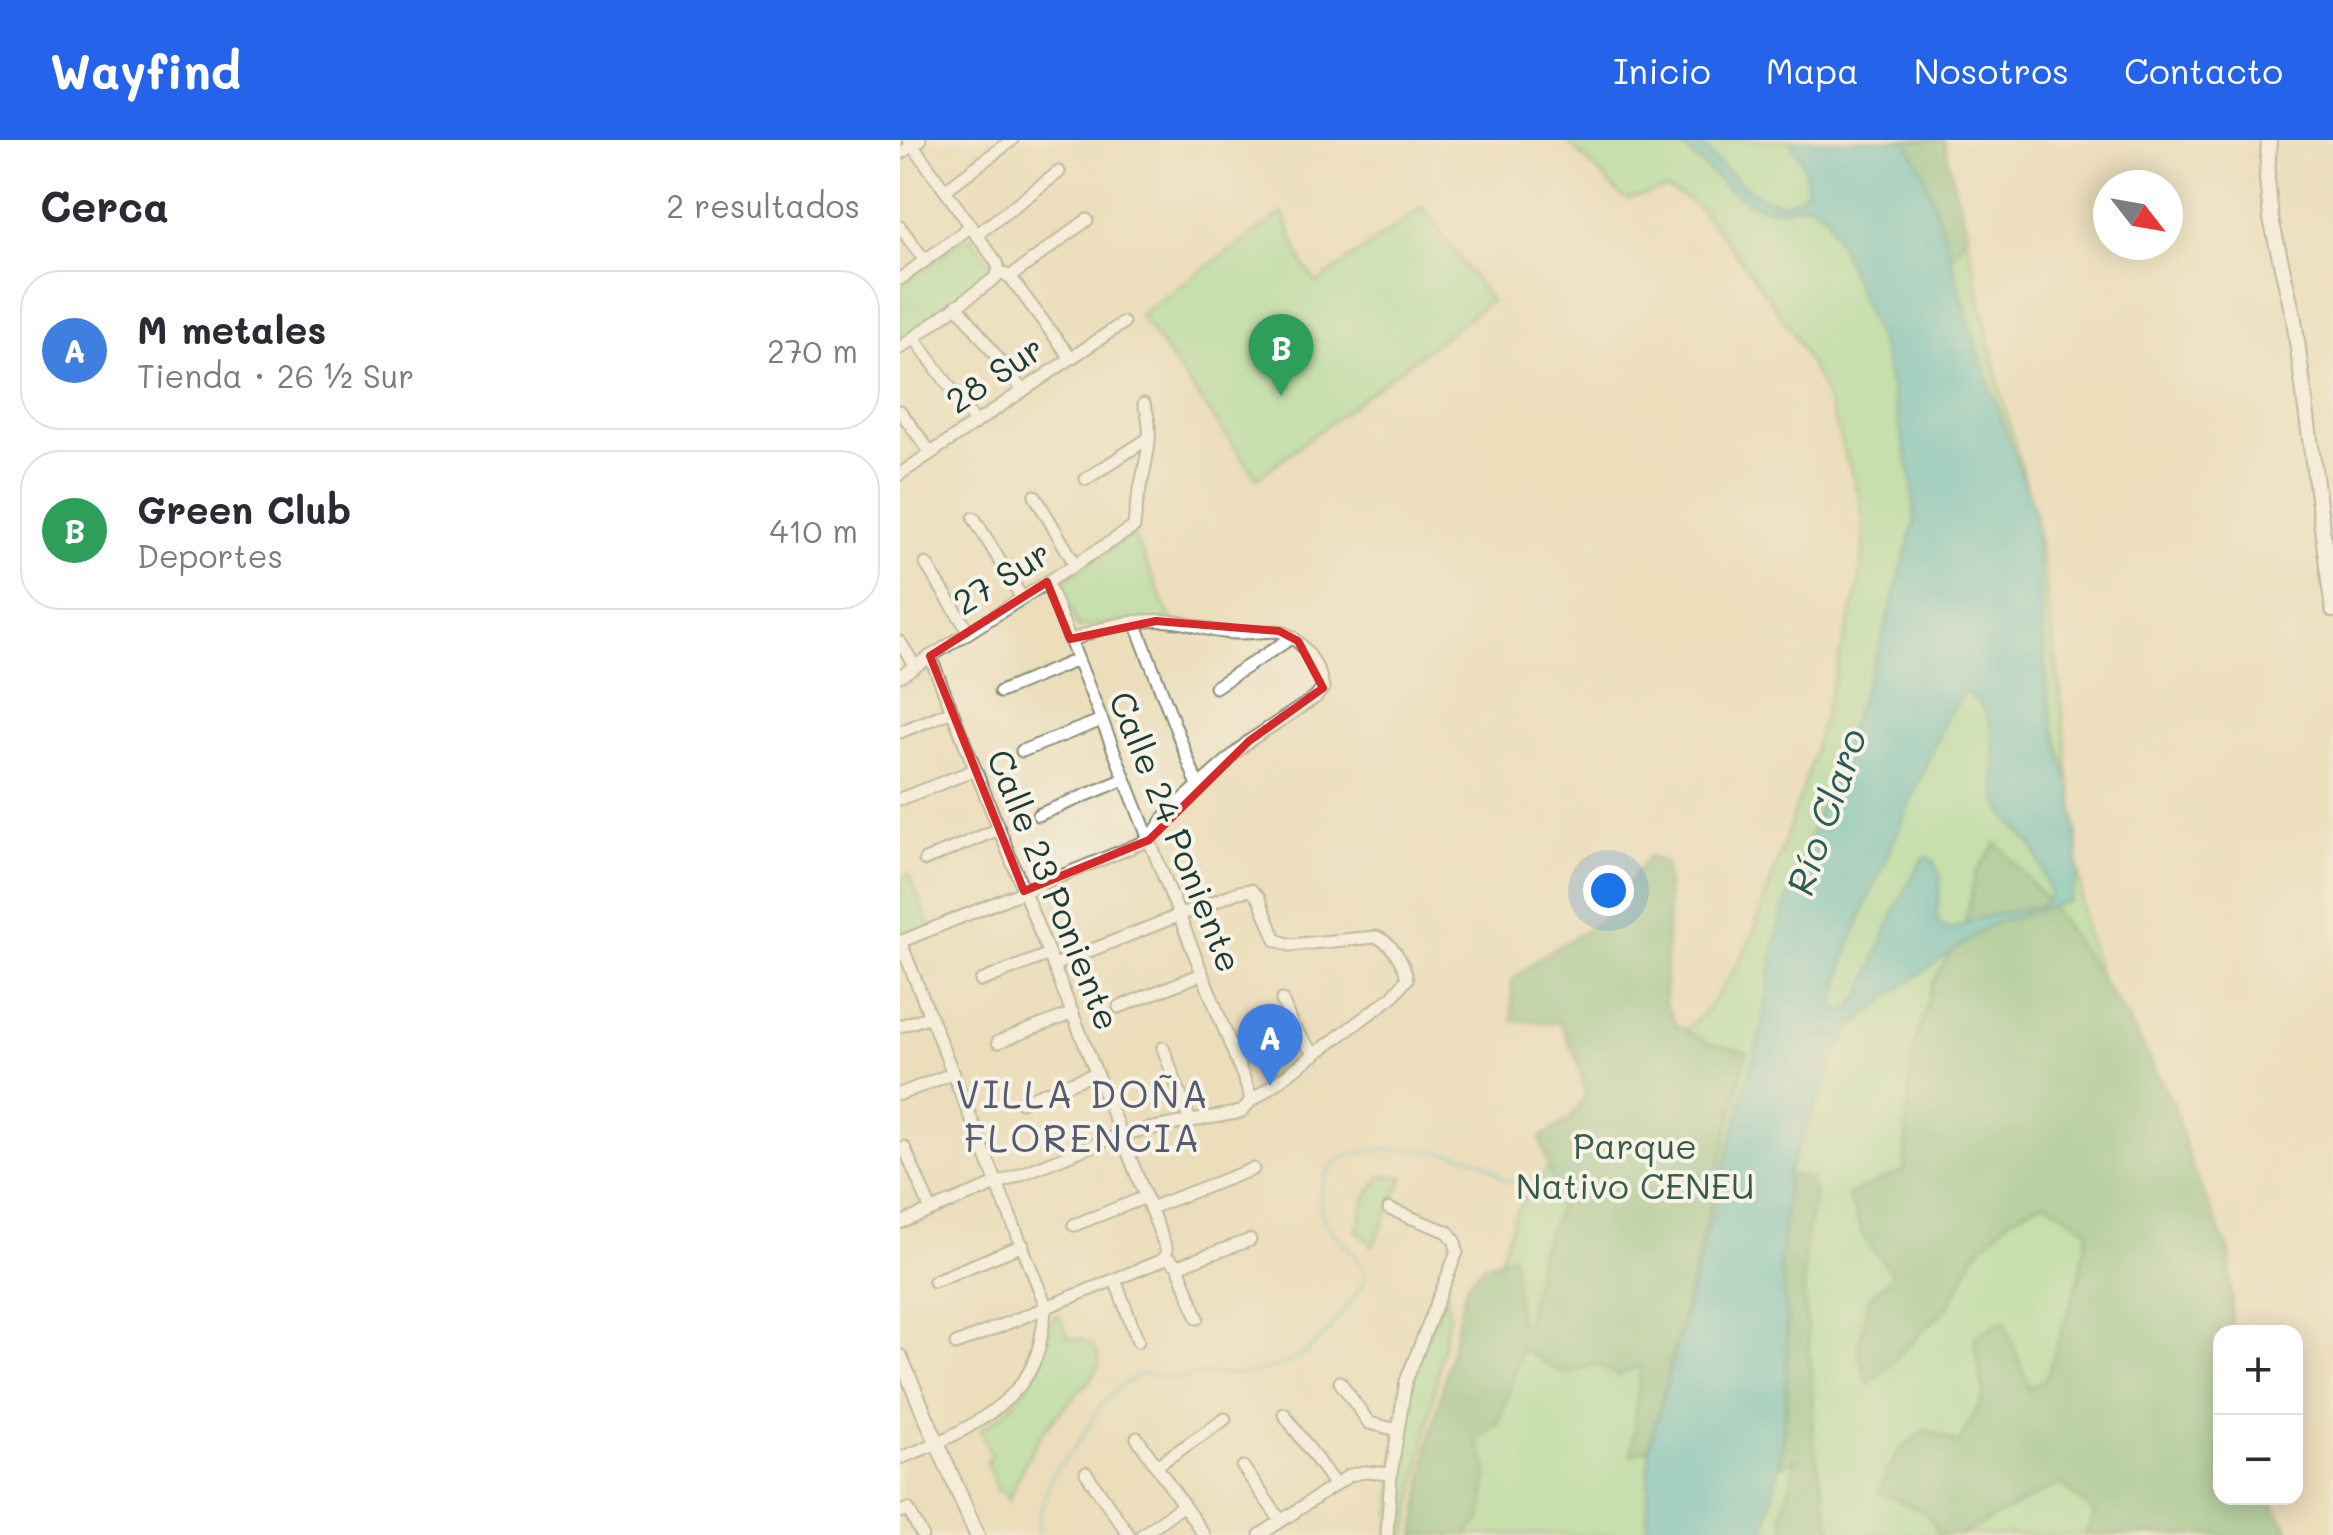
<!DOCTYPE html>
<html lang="es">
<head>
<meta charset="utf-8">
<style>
  :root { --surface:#fff; --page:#f7f7f7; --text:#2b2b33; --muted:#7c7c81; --line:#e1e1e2; --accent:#2563eb }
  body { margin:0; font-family:Mali,sans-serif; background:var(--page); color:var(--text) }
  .controls { position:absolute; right:30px; bottom:30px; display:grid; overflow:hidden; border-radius:20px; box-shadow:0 5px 25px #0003 }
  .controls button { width:90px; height:90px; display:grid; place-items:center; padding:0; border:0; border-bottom:2px solid var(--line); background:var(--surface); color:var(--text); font:50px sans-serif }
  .compass { position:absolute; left:1193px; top:30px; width:90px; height:90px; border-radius:50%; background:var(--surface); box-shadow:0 5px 25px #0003; rotate:121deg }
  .you { position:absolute; left:708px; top:750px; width:35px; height:35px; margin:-25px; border:8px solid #fff; border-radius:50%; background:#1a73e8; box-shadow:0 0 0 15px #1a73e833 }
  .badge { display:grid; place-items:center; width:65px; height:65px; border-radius:50%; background:var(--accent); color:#fff; font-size:32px; font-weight:700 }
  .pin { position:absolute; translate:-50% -82px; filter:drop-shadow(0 2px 5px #0008) }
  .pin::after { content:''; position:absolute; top:52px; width:35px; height:30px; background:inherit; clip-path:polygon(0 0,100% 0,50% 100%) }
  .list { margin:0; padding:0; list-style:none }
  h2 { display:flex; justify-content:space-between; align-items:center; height:130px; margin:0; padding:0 40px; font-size:42px }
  h2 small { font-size:32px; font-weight:400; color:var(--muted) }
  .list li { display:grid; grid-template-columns:65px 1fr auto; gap:30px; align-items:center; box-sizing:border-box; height:160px; margin:0 20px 20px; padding:0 20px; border:2px solid var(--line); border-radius:40px }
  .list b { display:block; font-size:38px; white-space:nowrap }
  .list p { margin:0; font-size:32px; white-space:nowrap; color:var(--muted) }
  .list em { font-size:32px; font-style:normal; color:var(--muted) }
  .map { position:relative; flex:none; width:1433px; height:1395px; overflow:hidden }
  header { display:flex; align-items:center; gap:60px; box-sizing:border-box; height:140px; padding:0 50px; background:var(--accent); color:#fff }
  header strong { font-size:48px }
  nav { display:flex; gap:55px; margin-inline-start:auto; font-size:35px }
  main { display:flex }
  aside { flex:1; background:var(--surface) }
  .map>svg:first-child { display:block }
</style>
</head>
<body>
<header>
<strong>Wayfind</strong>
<nav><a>Inicio</a><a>Mapa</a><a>Nosotros</a><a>Contacto</a></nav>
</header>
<main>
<aside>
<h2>Cerca<small>2 resultados</small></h2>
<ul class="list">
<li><span class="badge" style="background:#3f7fe0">A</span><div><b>M metales</b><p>Tienda · 26 ½ Sur</p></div><em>270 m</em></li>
<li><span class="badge" style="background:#2e9e5b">B</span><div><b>Green Club</b><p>Deportes</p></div><em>410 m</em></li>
</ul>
</aside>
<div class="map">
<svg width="1433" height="1395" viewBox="0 0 1433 1395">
  <rect width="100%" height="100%" fill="#f7f3e8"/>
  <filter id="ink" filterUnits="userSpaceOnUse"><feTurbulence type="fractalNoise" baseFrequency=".01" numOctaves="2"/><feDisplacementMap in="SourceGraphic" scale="20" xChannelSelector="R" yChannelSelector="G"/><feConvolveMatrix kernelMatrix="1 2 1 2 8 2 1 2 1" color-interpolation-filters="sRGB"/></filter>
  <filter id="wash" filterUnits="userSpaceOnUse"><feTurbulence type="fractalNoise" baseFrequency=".0048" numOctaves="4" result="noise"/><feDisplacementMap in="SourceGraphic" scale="40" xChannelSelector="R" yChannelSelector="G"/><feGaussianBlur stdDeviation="2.25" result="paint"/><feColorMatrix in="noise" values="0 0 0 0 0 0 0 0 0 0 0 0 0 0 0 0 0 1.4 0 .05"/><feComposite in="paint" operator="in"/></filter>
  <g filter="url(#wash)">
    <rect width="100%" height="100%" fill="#ecdebb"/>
    <g fill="#97df99" stroke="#5b8e66" stroke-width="2.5">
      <polygon points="666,0 1029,0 1068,103 1101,253 1137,384 1160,549 1185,790 1213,876 1320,1358 1345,1395 543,1395 574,1199 614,1078 623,1059 676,993 809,867 838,824 854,792 910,626 959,446 965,394 960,360 933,277 923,250 892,191 847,128 799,68 784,57 766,49 728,59 722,57"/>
      <polygon points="523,67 590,161 357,338 239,175 383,73 403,124 417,143"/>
      <polygon points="64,98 73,99 93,126 91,136 0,204 0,147"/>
      <polygon points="233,394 272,481 227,481 178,488 160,443"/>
      <polygon points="8,734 31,788 0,798 0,738"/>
      <polygon points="482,1036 504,1037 473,1106 457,1090 466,1057"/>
      <polygon points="547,1153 549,1174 507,1395 490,1395 495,1326 514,1224"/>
      <path d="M 158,1174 L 169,1198 C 185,1197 202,1208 198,1226 C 194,1240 155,1275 144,1291 C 129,1312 117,1337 108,1361 L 106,1354 L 98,1351 L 86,1321 L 89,1319 L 91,1313 L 80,1289 C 102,1278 125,1254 136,1233 C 144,1216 147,1196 151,1179 Z"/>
    </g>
    <g fill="#79be81" stroke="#4c7e5a" stroke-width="2.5">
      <polygon points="999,0 1044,0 1053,41 1068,93 1051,117"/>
      <polygon points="1097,703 1148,763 1181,809 1230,883 1272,961 1292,1028 1330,1113 1332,1192 1320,1192 1320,1358 1369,1358 1392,1395 1185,1395 1195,1374 1161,1343 1060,1395 1040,1395 1025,1372 978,1352 998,1312 1025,1289 1059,1304 1084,1255 1074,1197 1104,1180 1129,1249 1146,1238 1178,1142 1188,1089 1145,1061 1111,1077 1074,1116 1051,1163 969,1245 958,1212 968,1159 993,1135 964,1098 947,1055 1004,1031 1012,914 1033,843 1064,790 1076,732"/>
      <polygon points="749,716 765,723 768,757 765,863 776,885 808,903 847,912 806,1085 749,1308 731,1315 740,1225 718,1236 697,1224 664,1235 622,1209 600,1280 577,1302 588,1331 581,1381 564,1395 515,1395 529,1304 567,1143 584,1125 613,1115 619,1182 626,1182 640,1112 660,1064 640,998 668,980 685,958 679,924 660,883 612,880 612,840 639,818 700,782"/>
      <polygon points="887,1034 910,1039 915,1056 906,1098 903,1143 912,1237 913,1299 926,1367 934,1395 888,1395 882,1374 897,1319 880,1326 887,1264 887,1183 879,1114"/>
    </g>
    <path fill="#4fbec5" stroke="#377e7c" stroke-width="2.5" fill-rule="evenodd" d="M 780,0 L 796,0 C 817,20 854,66 886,62 C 894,61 899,56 906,51 C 909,27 901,19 888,0 L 1006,0 L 1022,29 L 1051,117 L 1078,212 L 1135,373 L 1146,545 L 1153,586 L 1172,652 L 1178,705 L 1178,735 L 1169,761 L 1092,784 L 997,850 L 948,891 L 887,1034 L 880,1127 L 886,1171 L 887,1232 L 882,1304 L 865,1395 L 747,1395 L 749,1308 L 862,886 L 878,789 L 900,719 L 914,686 L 922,659 L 980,506 L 1015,381 L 1012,340 L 982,209 L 927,75 L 913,65 L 901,64 L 883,70 L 857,66 L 830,51 L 785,9 ZM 1065,552 C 1104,572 1091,625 1098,660 C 1103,682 1125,692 1135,711 C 1142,725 1146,742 1150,756 L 1142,765 L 1075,779 L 1049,791 L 1036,780 L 1041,739 L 1033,720 L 1025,717 C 1007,742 994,773 982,802 C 971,827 968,853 947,871 L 936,869 C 939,819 965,768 985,722 C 1005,674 1026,626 1046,578 Z"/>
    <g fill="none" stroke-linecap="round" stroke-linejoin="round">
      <path stroke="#4fbec5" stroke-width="2.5" d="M 138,1395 L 139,1377 L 152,1334 L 175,1308 L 202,1264 L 217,1249 L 240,1234 L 281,1239 L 297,1235 L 351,1234 L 383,1225 L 406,1213 L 429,1191 L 461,1147 L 466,1136 C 464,1131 462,1126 460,1122 C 447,1102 422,1090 420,1065 C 419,1052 426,1031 436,1022 C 456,1004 558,1008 581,1021 C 590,1025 598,1035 605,1041 L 648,1040 L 709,1015 L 822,1029"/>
    </g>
  </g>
  <g filter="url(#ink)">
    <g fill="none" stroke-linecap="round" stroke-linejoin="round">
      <g stroke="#868e78" stroke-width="15">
        <g id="minor">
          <polyline points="9,0 97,123 99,131 110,137 170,217"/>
          <polyline points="0,14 20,0"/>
          <polyline points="45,50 112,0"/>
          <polyline points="0,87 25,121"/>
          <polyline points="76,95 159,32"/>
          <polyline points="110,137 187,80"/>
          <polyline points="0,139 70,87"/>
          <polyline points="57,165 123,251"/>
          <polyline points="14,197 75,282"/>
          <polyline points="0,208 95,138 99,131"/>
          <polyline points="0,271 31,313"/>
          <polyline points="0,334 223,183"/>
          <polyline points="186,339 249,298"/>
          <polyline points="135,356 175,424"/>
          <polyline points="74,378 122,458"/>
          <polyline points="26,424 69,492"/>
          <polyline points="147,442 350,954 350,962"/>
          <polyline points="235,482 298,646"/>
          <polyline points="0,502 15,526"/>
          <polyline points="30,516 266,1108 266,1117"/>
          <path d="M 0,536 L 234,387 C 235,348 260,301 244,264"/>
          <polyline points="315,547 393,497"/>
          <polyline points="100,552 177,520"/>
          <polyline points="0,592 52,571"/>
          <polyline points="122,611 202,580"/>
          <polyline points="0,659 75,630"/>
          <polyline points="138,675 225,639"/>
          <polyline points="25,720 99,689"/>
          <polyline points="0,801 146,1166"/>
          <path d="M 0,802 L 249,700 L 268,673 L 349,601 L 416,557 L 423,548 C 420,526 401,497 379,491 C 361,491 342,495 324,492 C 308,491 294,484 278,482 C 242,477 203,485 171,501"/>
          <polyline points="81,841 149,814"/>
          <polyline points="382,860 393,887 415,915"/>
          <polyline points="219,867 302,834"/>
          <polyline points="0,886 31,876"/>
          <polyline points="98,902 173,873"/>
          <polyline points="263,908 290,981"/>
          <polyline points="0,954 54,933"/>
          <polyline points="121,962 197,933"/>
          <polyline points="4,1007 31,1070"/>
          <polyline points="250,1068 353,1029"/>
          <path d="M 0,1083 L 221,994 L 341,972 L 350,962 L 492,857 L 507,839 C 504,823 492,802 476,797 L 390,805 L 376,800 L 359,758 L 351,750 L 338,752 L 154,825"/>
          <polyline points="174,1085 246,1057"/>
          <polyline points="266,1117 278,1126 350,1100"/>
          <polyline points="278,1126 298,1178"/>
          <polyline points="215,1140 238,1201"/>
          <polyline points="34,1141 123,1105"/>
          <polyline points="56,1204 260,1121 266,1117"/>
          <polyline points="440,1242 469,1283 498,1290"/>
          <polyline points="384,1274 435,1345"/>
          <polyline points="237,1298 304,1395"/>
          <path d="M 0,1318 C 46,1301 117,1269 135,1219 C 142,1203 143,1183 146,1166"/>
          <polyline points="256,1326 325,1279"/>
          <polyline points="343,1327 381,1381"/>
          <polyline points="186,1333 229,1395"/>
          <polyline points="0,1372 8,1369 22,1395"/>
          <polyline points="242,1395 283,1365"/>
          <polyline points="360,1395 450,1335 465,1332 491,1334"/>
          <polyline points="487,1395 491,1334 506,1241 557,1112 555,1101 548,1092 489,1069"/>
        </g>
      </g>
      <g stroke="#868e78" stroke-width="18">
        <g id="tertiary">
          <polyline points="1369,0 1367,38 1371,79 1394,179 1433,470"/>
          <polyline points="0,1217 77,1395"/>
        </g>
      </g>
      <use href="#minor" stroke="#fff" stroke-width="11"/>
      <use href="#tertiary" stroke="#fff" stroke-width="14"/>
    </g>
  </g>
  <path d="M0 0H1433V1395H0ZM 147,442 L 170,499 L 256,481 L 379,491 L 398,501 L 423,548 L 349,601 L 249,700 L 124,751 L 30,516 Z" fill="#ecdebb" fill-opacity=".55" fill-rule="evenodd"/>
  <path fill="none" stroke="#d62828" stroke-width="8" stroke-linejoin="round" d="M 147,442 L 170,499 L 256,481 L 379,491 L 398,501 L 423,548 L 349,601 L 249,700 L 124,751 L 30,516 Z"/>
  <g text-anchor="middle" stroke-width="8" stroke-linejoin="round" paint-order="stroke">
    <g font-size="35" fill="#1f3d34" stroke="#f7f3e8">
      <text transform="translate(95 235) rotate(-34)" y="12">28 Sur</text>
      <text transform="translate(102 438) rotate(-32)" y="12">27 Sur</text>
      <text transform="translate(275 692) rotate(68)" y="12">Calle 24 Poniente</text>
      <text transform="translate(153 750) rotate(68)" y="12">Calle 23 Poniente</text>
    </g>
    <g font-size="35" fill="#375d48" stroke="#f7f3e8">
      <text x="735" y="1019">Parque<tspan x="735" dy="40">Nativo CENEU</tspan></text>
    </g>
    <g font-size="38" font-style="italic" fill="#2b5d58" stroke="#f7f3e8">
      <text transform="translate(927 672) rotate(-71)" y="13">Río Claro</text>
    </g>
    <g font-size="38" letter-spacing="2.5" fill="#555c70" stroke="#f7f3e8">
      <text x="183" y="968">VILLA DOÑA<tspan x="183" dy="44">FLORENCIA</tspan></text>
    </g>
  </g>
</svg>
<div class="controls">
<button>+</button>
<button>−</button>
</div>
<svg class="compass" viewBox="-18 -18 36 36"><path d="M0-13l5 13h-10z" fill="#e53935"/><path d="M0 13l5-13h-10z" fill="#7c7c81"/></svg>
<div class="you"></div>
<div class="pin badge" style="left:370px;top:946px;background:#3f7fe0">A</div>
<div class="pin badge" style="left:381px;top:256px;background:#2e9e5b">B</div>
</div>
</main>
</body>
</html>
